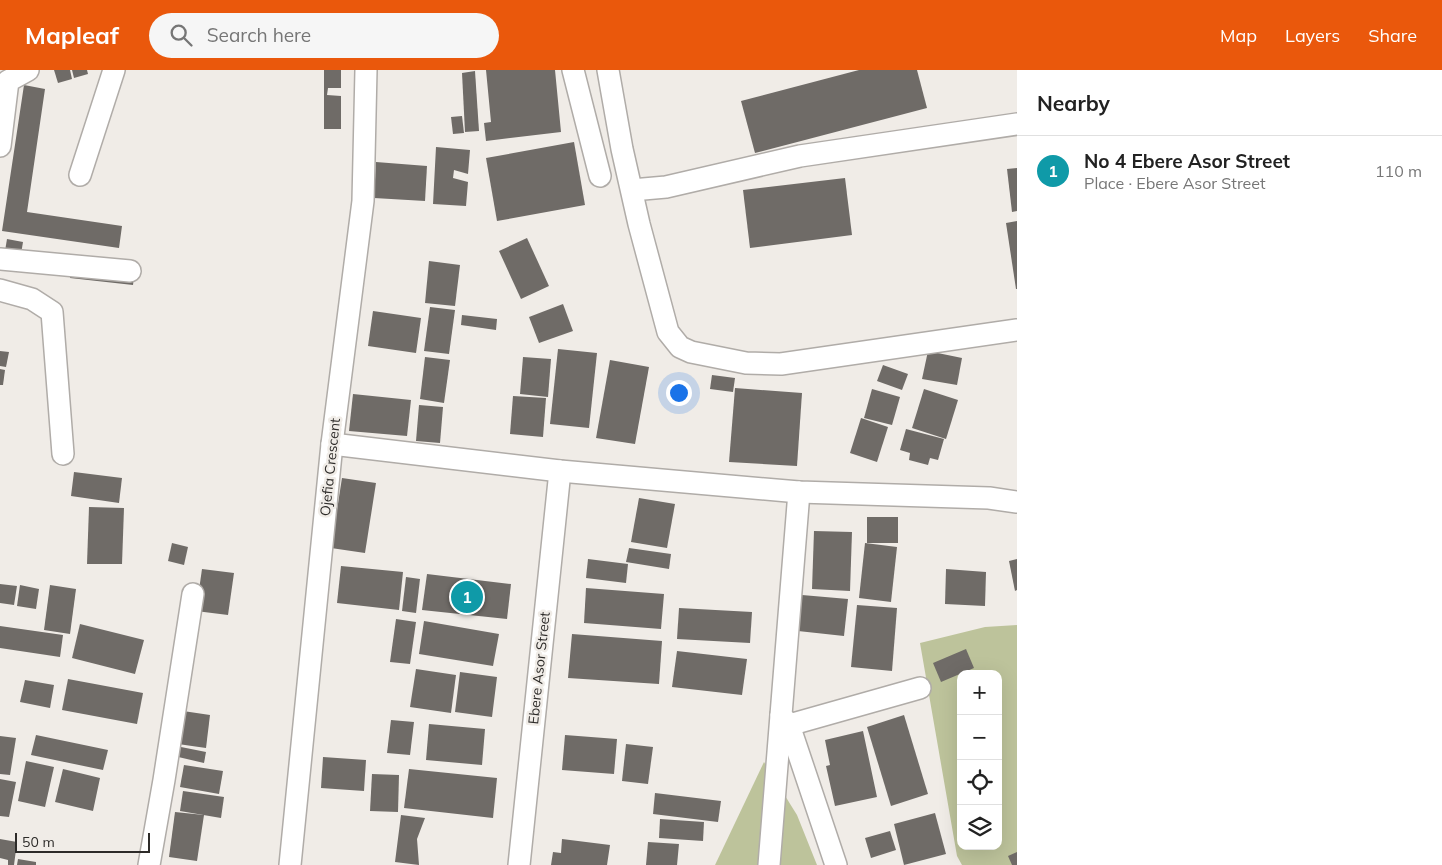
<!DOCTYPE html>
<html lang="en">
<head>
<meta charset="utf-8">
<style>
  :root { --surface:#fff; --page:#f6f6f6; --text:#222; --muted:#767676; --line:#e0e0e0; --accent:#ea580c }
  body { margin:0; font-family:Mulish,sans-serif; background:var(--page); color:var(--text) }
  .controls { position:absolute; right:15px; bottom:15px; display:grid; overflow:hidden; border-radius:10px; box-shadow:0 5px 20px #0002 }
  .controls button { width:45px; height:45px; display:grid; place-items:center; padding:0; border:0; border-bottom:1px solid var(--line); background:var(--surface); color:var(--text); font:25px sans-serif }
  .scale { position:absolute; left:15px; bottom:12px; width:135px; box-sizing:border-box; padding-left:5px; border:2px solid #2d2b29; border-top:0; font-size:14px; line-height:18px; white-space:nowrap; color:#2d2b29; -webkit-text-stroke:4px #f0ece7; paint-order:stroke }
  .you { position:absolute; left:678px; top:322px; width:18px; height:18px; margin:-12px; border:4px solid #fff; border-radius:50%; background:#1a73e8; box-shadow:0 0 0 8px #1a73e833 }
  .badge { display:grid; place-items:center; width:32px; height:32px; border-radius:50%; background:var(--accent); color:#fff; font-size:16px; font-weight:700 }
  .pin { position:absolute; translate:-50% -50%; border:2px solid #fff; box-shadow:0 1px 5px #0006 }
  .list { margin:0; padding:0; list-style:none }
  h2 { display:flex; justify-content:space-between; align-items:center; height:65px; margin:0; padding:0 20px; font-size:21px }
  h2 small { font-size:16px; font-weight:400; color:var(--muted) }
  .list li { display:grid; grid-template-columns:32px 1fr auto; gap:15px; align-items:center; box-sizing:border-box; height:70px; padding:0 20px; border-top:1px solid var(--line) }
  .list b { display:block; font-size:19px; white-space:nowrap }
  .list p { margin:0; font-size:16px; white-space:nowrap; color:var(--muted) }
  .list em { font-size:16px; font-style:normal; color:var(--muted) }
  .icon { flex:none; width:28px; height:28px; fill:none; stroke:currentColor; stroke-width:2; stroke-linecap:round; stroke-linejoin:round }
  .map { position:relative; flex:none; width:1017px; height:795px; overflow:hidden }
  header { display:flex; align-items:center; gap:30px; box-sizing:border-box; height:70px; padding:0 25px; background:var(--accent); color:#fff }
  header strong { font-size:24px }
  nav { display:flex; gap:28px; margin-inline-start:auto; font-size:18px }
  .search { width:350px; height:45px; background:var(--page); display:flex; align-items:center; gap:12px; box-sizing:border-box; padding:0 18px; border-radius:28px; color:var(--muted); font-size:19px }
  main { display:flex }
  aside { flex:1; background:var(--surface) }
  .map>svg:first-child { display:block }
</style>
</head>
<body>
<header>
<strong>Mapleaf</strong>
<div class="search"><svg class="icon" aria-label="search" viewBox="0 0 24 24"><circle cx="10" cy="10" r="6"/><path d="M15 15l6 6"/></svg>Search here</div>
<nav><a>Map</a><a>Layers</a><a>Share</a></nav>
</header>
<main>
<div class="map">
<svg width="1017" height="795" viewBox="0 0 1017 795">
  <rect width="100%" height="100%" fill="#f0ece7"/>
  <g fill="#bdc39b" fill-rule="evenodd">
    <path d="M 1017,555 L 1017,795 L 962,795 L 957,786 L 920,573 L 985,557 ZM 961,604 L 998,604 L 998,776 L 961,776 Z"/>
    <polygon points="764,692 797,745 817,795 715,795"/>
  </g>
  <g fill="#6f6b67">
    <polygon points="54,0 70,0 72,9 58,13"/>
    <polygon points="72,0 87,0 88,4 74,8"/>
    <polygon points="324,0 341,0 341,18 328,18 327,25 341,26 341,59 324,59"/>
    <polygon points="486,0 555,0 561,62 486,71 484,53 491,52"/>
    <polygon points="859,0 917,0 927,38 755,83 741,31"/>
    <polygon points="475,1 479,61 465,62 462,3"/>
    <polygon points="24,15 45,19 27,142 122,156 119,178 2,161"/>
    <polygon points="462,46 464,63 453,64 451,47"/>
    <polygon points="574,72 585,135 497,151 486,88"/>
    <polygon points="436,77 470,80 468,104 454,100 453,108 468,112 466,136 433,134"/>
    <polygon points="376,92 427,96 425,131 374,128"/>
    <polygon points="1017,98 1017,141 1012,142 1007,99"/>
    <polygon points="845,108 852,165 750,178 743,120"/>
    <polygon points="1017,151 1017,219 1016,219 1006,153"/>
    <polygon points="527,168 549,216 521,229 499,181"/>
    <polygon points="7,169 23,172 21,184 5,181"/>
    <polygon points="429,191 460,195 455,236 425,233"/>
    <polygon points="71,200 134,206 133,215 70,208"/>
    <polygon points="563,234 573,261 539,273 529,247"/>
    <polygon points="430,237 455,240 449,284 424,281"/>
    <polygon points="373,241 421,248 416,283 368,276"/>
    <polygon points="462,245 497,249 496,260 461,255"/>
    <polygon points="558,279 597,283 589,358 550,354"/>
    <polygon points="0,281 9,282 6,297 0,296"/>
    <polygon points="928,281 962,288 957,315 922,309"/>
    <polygon points="425,287 450,290 444,333 420,329"/>
    <polygon points="523,287 551,289 548,327 520,324"/>
    <polygon points="610,290 649,297 635,374 596,368"/>
    <polygon points="883,295 908,304 902,320 877,311"/>
    <polygon points="0,299 5,300 3,315 0,315"/>
    <polygon points="712,305 735,308 733,322 710,319"/>
    <polygon points="735,318 802,323 797,396 729,392"/>
    <polygon points="872,319 900,327 892,355 864,348"/>
    <polygon points="924,319 958,330 946,369 912,358"/>
    <polygon points="353,324 411,330 407,366 349,361"/>
    <polygon points="513,326 546,328 543,367 510,364"/>
    <polygon points="419,335 443,337 440,373 416,371"/>
    <polygon points="861,348 888,357 877,392 850,383"/>
    <polygon points="906,359 944,369 938,390 930,388 928,395 909,390 910,383 900,380"/>
    <polygon points="74,402 122,408 119,433 71,426"/>
    <polygon points="342,408 376,413 365,483 331,478"/>
    <polygon points="639,428 675,434 667,478 631,472"/>
    <polygon points="89,437 124,438 122,494 87,494"/>
    <rect x="867" y="447" width="31" height="26"/>
    <polygon points="814,461 852,462 850,521 812,519"/>
    <polygon points="172,473 188,477 184,495 168,491"/>
    <polygon points="865,473 897,477 891,532 859,528"/>
    <polygon points="629,478 671,484 669,499 626,492"/>
    <polygon points="588,489 628,494 626,513 586,508"/>
    <polygon points="1017,489 1017,520 1015,521 1009,491"/>
    <polygon points="341,496 403,502 399,540 337,533"/>
    <polygon points="202,499 234,503 228,545 196,541"/>
    <polygon points="946,499 986,502 985,536 945,534"/>
    <polygon points="427,504 511,514 507,549 422,540"/>
    <polygon points="406,507 420,509 416,543 402,541"/>
    <polygon points="0,514 17,516 14,535 0,533"/>
    <polygon points="20,515 39,519 36,539 17,536"/>
    <polygon points="50,515 76,519 70,564 44,560"/>
    <polygon points="586,518 664,524 661,559 584,553"/>
    <polygon points="802,525 848,529 844,566 798,561"/>
    <polygon points="857,535 897,538 892,601 851,597"/>
    <polygon points="679,538 752,542 750,573 677,569"/>
    <polygon points="396,549 416,552 410,594 390,592"/>
    <polygon points="424,551 499,564 493,596 419,584"/>
    <polygon points="80,554 144,570 135,604 72,588"/>
    <polygon points="0,556 63,565 60,587 0,578"/>
    <polygon points="572,564 662,571 659,614 568,608"/>
    <polygon points="966,579 974,598 941,612 933,593"/>
    <polygon points="677,581 747,589 742,625 672,617"/>
    <polygon points="416,599 456,605 451,643 410,637"/>
    <polygon points="460,602 497,607 492,647 455,642"/>
    <polygon points="68,609 143,623 137,654 62,640"/>
    <polygon points="25,610 54,615 50,638 20,632"/>
    <polygon points="183,641 210,645 206,678 178,674"/>
    <polygon points="904,645 928,724 891,736 867,657"/>
    <polygon points="391,650 414,652 410,685 387,683"/>
    <polygon points="429,654 485,659 482,695 426,690"/>
    <polygon points="863,661 877,727 835,736 826,696 830,695 825,670"/>
    <polygon points="36,665 108,680 103,700 31,685"/>
    <polygon points="565,665 617,669 614,704 562,700"/>
    <polygon points="0,666 16,668 10,705 0,704"/>
    <polygon points="626,674 653,677 648,714 622,711"/>
    <polygon points="176,676 206,682 204,693 174,686"/>
    <polygon points="323,687 366,690 364,721 321,718"/>
    <polygon points="26,691 54,697 45,737 18,731"/>
    <polygon points="184,695 223,701 219,724 180,717"/>
    <polygon points="63,699 100,708 93,741 55,732"/>
    <polygon points="409,699 497,708 493,748 404,738"/>
    <polygon points="372,704 399,705 398,742 370,741"/>
    <polygon points="0,709 16,712 9,747 0,746"/>
    <polygon points="183,721 224,727 221,748 180,741"/>
    <polygon points="655,723 721,731 718,752 653,744"/>
    <polygon points="175,742 204,745 197,791 169,787"/>
    <polygon points="935,743 946,784 904,795 894,754"/>
    <polygon points="401,745 425,748 417,769 419,795 395,792"/>
    <polygon points="660,749 704,752 703,771 659,768"/>
    <polygon points="890,761 896,780 871,788 865,768"/>
    <polygon points="0,769 17,772 14,795 8,795 8,790 0,788"/>
    <polygon points="562,769 610,775 607,795 551,795 553,782 561,783"/>
    <polygon points="648,772 679,774 677,795 646,795"/>
    <polygon points="1017,782 1017,795 1012,795 1008,786"/>
    <polygon points="18,789 36,792 36,795 17,795"/>
  </g>
  <g fill="none" stroke-linecap="round" stroke-linejoin="round">
    <g stroke="#b0aca8" stroke-width="24">
      <g id="minor">
        <polyline points="573,0 600,106"/>
        <polyline points="608,0 622,79 639,154 668,262 680,277 691,282 746,293 781,294 1017,260"/>
        <polyline points="0,76 8,11 28,0"/>
        <polyline points="80,105 114,0"/>
        <polyline points="632,120 666,117 800,86 1017,54"/>
        <polyline points="0,189 130,201"/>
        <polyline points="0,220 32,229 52,242 63,384"/>
        <polyline points="332,374 560,401 799,422 989,428 1017,432"/>
        <polyline points="799,422 781,645 789,655 836,795"/>
        <polyline points="789,655 920,618"/>
        <polyline points="149,795 164,710 193,524"/>
        <polyline points="290,795 332,374 363,131 366,0"/>
        <polyline points="519,795 560,401"/>
        <polyline points="769,795 781,645"/>
      </g>
    </g>
    <use href="#minor" stroke="#fff" stroke-width="21"/>
  </g>
  <g text-anchor="middle" stroke-width="5" stroke-linejoin="round" paint-order="stroke">
    <g font-size="14" fill="#2d2b29" stroke="#f0ece7">
      <text transform="translate(330 397) rotate(-84)" y="5">Ojefia Crescent</text>
      <text transform="translate(539 598) rotate(-84)" y="5">Ebere Asor Street</text>
    </g>
  </g>
</svg>
<div class="controls">
<button>+</button>
<button>−</button>
<button><svg class="icon" aria-label="locate" viewBox="0 0 24 24"><circle cx="12" cy="12" r="6"/><path d="M12 2v4M12 18v4M2 12h4M18 12h4"/></svg></button>
<button><svg class="icon" aria-label="layers" viewBox="0 0 24 24"><path d="M12 4l9 5-9 5-9-5zM3 14l9 5 9-5"/></svg></button>
</div>
<div class="scale">50 m</div>
<div class="you"></div>
<div class="pin badge" style="left:467px;top:527px;background:#0f9aa8">1</div>
</div>
<aside>
<h2>Nearby<small></small></h2>
<ul class="list">
<li><span class="badge" style="background:#0f9aa8">1</span><div><b>No 4 Ebere Asor Street</b><p>Place · Ebere Asor Street</p></div><em>110 m</em></li>
</ul>
</aside>
</main>
</body>
</html>
